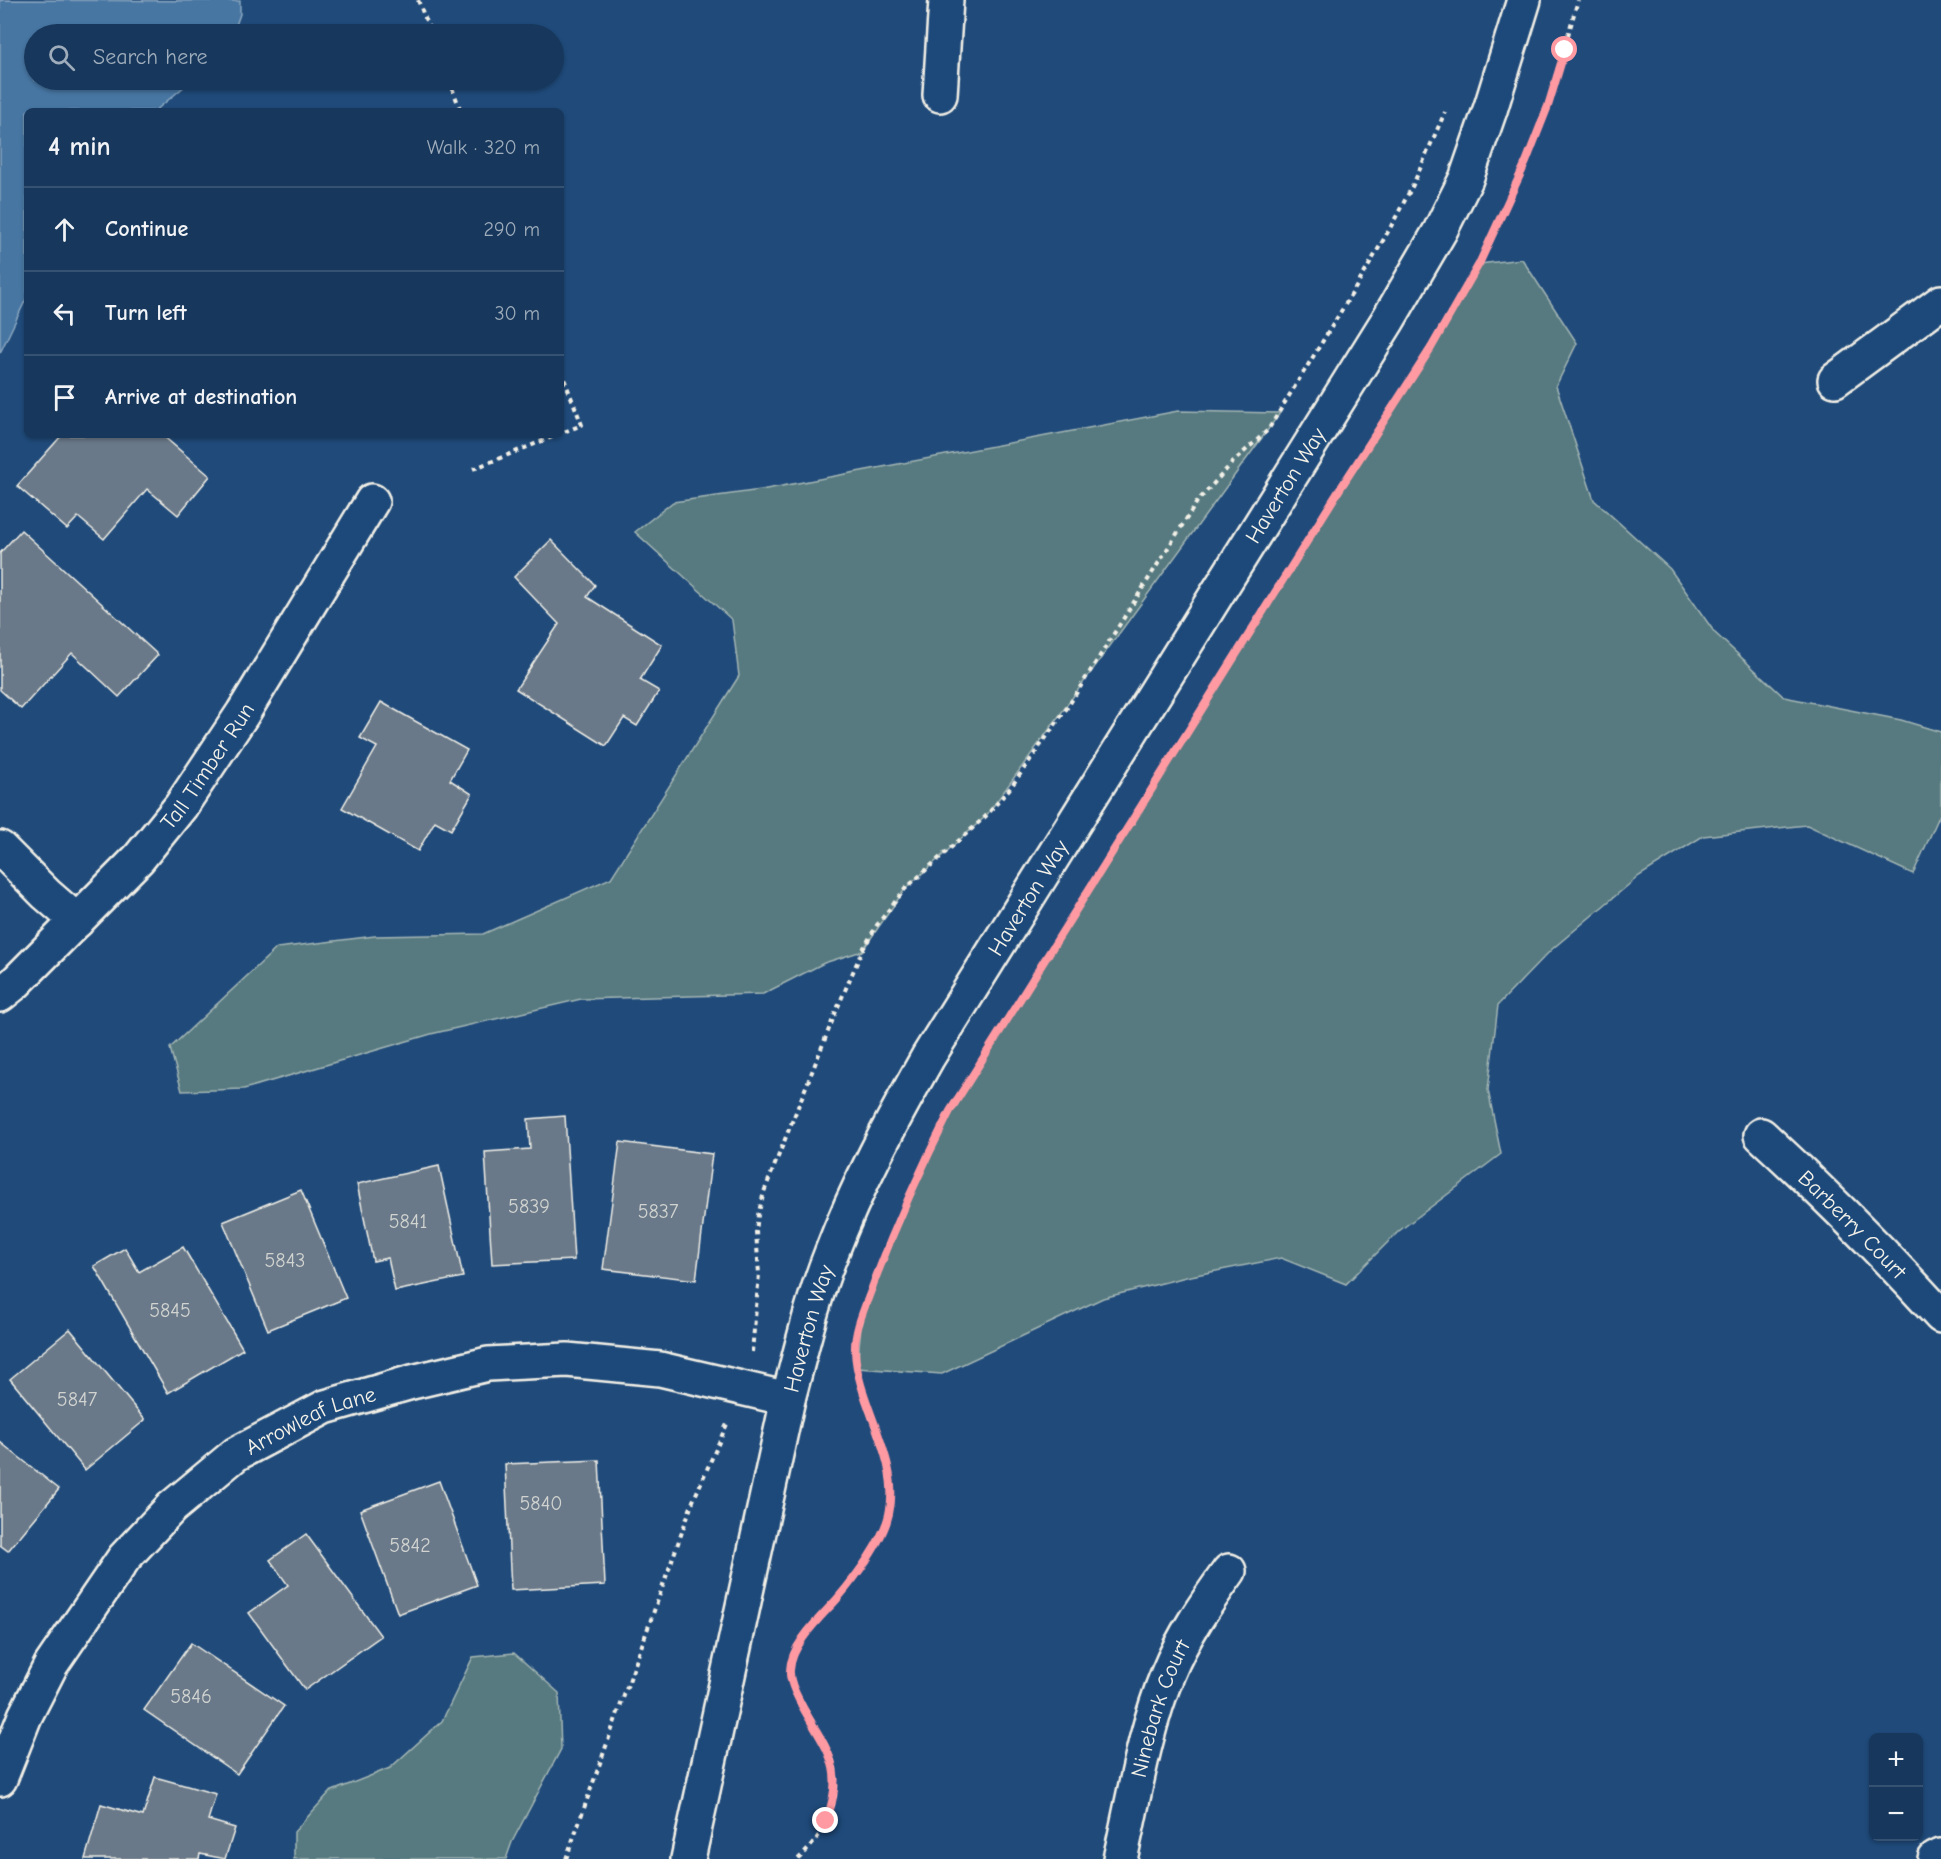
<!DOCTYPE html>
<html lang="en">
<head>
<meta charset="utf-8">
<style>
  :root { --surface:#17385c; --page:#203f62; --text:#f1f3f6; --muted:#9eacbb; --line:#365272 }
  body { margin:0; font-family:"Comic Neue",sans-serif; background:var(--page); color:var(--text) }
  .controls { position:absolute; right:18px; bottom:18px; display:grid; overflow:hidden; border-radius:9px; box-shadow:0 2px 4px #0004 }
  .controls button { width:54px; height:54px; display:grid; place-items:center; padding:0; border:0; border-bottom:2px solid var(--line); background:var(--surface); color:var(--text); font:30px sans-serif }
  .stop { position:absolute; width:18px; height:18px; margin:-14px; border:4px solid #ff9aa2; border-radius:50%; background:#fff }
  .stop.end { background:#ff9aa2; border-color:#fff; box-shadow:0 2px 6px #0008 }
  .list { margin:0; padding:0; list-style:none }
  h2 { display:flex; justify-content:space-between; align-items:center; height:78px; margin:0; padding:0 24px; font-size:26px }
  h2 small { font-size:20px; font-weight:400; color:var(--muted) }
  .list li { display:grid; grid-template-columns:39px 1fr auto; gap:18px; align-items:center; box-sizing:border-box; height:84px; padding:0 24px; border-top:2px solid var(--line) }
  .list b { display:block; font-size:22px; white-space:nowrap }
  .list em { font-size:20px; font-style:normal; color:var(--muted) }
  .icon { flex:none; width:33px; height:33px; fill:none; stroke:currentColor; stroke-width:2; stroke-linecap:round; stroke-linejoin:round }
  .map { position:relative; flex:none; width:1941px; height:1859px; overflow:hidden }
  .search { position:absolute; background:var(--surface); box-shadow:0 2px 4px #0004; left:24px; top:24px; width:540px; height:66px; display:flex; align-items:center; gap:15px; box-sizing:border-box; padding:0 21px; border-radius:33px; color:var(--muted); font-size:22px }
  .panel { position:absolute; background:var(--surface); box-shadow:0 2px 4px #0004; left:24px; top:108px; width:540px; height:330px; border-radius:9px }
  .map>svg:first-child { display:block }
</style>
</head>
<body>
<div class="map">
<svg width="1941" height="1859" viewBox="0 0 1941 1859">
  <rect width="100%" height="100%" fill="#1f4a7a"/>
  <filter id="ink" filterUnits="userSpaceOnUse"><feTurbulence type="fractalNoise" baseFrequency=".0167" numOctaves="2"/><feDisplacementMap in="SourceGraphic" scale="12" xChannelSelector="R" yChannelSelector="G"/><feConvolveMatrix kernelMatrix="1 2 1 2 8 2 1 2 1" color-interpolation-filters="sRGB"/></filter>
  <g filter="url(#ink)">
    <g fill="#567a80" stroke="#a5b6b4" stroke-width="1.5">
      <polygon points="1522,259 1577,343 1556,386 1594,500 1670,569 1715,633 1784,697 1901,720 1941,732 1941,812 1913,874 1807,825 1703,836 1639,876 1551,950 1498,1005 1488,1090 1501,1154 1399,1231 1346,1284 1281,1258 1186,1277 1103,1298 942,1374 857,1368 862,1314 881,1264 936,1138 1061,932 1392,409 1479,264"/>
      <polygon points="1178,411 1280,413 986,816 905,889 862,951 824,963 763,994 581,999 431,1034 244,1089 182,1091 170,1048 277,948 375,936 483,934 611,878 739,676 732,620 635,532 673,502 761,490"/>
      <polygon points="514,1653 559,1693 561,1749 512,1842 506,1859 294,1859 294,1832 330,1792 390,1768 442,1721 473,1657"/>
    </g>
    <polygon fill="#4776a3" stroke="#8ca7bf" stroke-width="1.5" points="0,0 240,1 240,14 233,34 34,34 34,80 192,80 155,111 27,111 27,297 0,353"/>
    <g fill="#697989" stroke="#f4f1e8" stroke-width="1.5">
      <polygon points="62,435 162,435 210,476 178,515 147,489 104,539 78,517 67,529 17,486"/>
      <polygon points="21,530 158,655 119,697 72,653 21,709 0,690 0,553"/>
      <polygon points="551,540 595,585 587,597 662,645 640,680 659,691 637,726 624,718 606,746 516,689 559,624 514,577"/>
      <polygon points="381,702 467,750 450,780 472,794 451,830 435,821 418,851 342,808 377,747 360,738"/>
      <polygon points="565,1116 574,1260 492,1264 485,1152 530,1149 528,1119"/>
      <polygon points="620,1142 712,1154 696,1280 603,1269"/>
      <polygon points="439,1166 463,1277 395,1291 388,1258 373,1261 357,1184"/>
      <polygon points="301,1190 346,1298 268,1330 223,1222"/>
      <polygon points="183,1247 243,1349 168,1393 94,1266 125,1248 139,1272"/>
      <polygon points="70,1329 145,1420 85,1470 10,1379"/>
      <polygon points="0,1442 59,1489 8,1551 0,1545"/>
      <polygon points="599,1460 605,1585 511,1590 505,1464"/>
      <polygon points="439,1481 477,1585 398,1614 360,1510"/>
      <polygon points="306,1534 381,1636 305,1690 249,1613 288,1585 270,1560"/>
      <polygon points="191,1643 284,1706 237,1774 144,1710"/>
      <polygon points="155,1777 216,1794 208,1820 235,1828 225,1859 200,1854 199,1859 85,1859 101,1804 143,1816"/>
    </g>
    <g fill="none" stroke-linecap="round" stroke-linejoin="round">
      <g stroke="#f4f1e8" stroke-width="38">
        <g id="street">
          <polyline points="940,95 946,0"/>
          <polyline points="1835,380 1941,302"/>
          <polyline points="0,848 46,894 77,921"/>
          <path id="s1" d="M 0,995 L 15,983 L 139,858 L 181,806 L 243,713 L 372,501"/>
          <path id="s2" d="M 1761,1135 C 1825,1194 1883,1252 1941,1316"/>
          <path id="s3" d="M 0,1779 L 25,1716 L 51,1665 L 124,1558 L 171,1508 L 236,1454 L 325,1407 L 412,1382 L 488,1364 L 567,1360 L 660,1369 L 788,1399"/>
          <path id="s4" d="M 688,1859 L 788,1399 C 801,1351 812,1301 831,1254 C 857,1185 892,1121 928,1057 L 1388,320 L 1440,231 L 1466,179 L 1491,107 L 1524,0"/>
          <path id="s5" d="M 1120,1859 C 1134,1798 1144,1731 1168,1673 C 1183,1636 1206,1603 1229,1571"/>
          <polyline points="1935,1859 1941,1856"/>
        </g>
      </g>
      <g stroke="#f4f1e8" stroke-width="4" stroke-dasharray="4.5 4.5" stroke-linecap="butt">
        <polyline points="418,0 431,34"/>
        <polyline points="449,80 461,111"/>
        <polyline points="561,371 582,425 561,433"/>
        <polyline points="473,469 557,435"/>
        <polyline points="752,1352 759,1274 756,1232 758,1215 764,1192 837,1009 862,951 877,925 905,889 986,816 1011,787 1067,708 1197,502 1233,462 1268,430 1364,274 1389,230 1412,187 1445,112"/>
        <polyline points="566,1859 693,1501 727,1424"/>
        <path d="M 798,1859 C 823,1838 842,1800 834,1766 C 829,1747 812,1724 803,1706 C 797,1695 788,1681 790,1668 C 794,1639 820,1618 838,1598 C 855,1577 884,1539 889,1513 C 900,1457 856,1405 855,1350 C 854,1328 866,1305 873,1285 C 895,1225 921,1168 950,1111 L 1338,492 L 1431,348 L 1479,264 L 1526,162 L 1548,106 L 1578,0"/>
      </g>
      <use href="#street" stroke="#1f4a7a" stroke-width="33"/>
    </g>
  </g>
  <g fill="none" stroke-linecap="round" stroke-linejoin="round" filter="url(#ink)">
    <path stroke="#ff9aa2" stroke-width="8" d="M 826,1821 C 847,1767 826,1750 801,1704 C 796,1694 789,1681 790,1670 C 791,1644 821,1617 837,1599 C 855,1578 883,1541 889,1514 C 902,1460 857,1404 855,1351 C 854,1329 866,1305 873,1285 C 895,1226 921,1168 950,1111 L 1338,492 L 1431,348 L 1479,264 L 1526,162 L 1548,106 L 1565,50"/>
  </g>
  <g text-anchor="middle" stroke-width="5" stroke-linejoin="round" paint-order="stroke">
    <g font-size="20" fill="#d1d3d0">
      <text x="529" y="1213">5839</text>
      <text x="658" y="1218">5837</text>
      <text x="408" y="1228">5841</text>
      <text x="285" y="1267">5843</text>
      <text x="170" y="1317">5845</text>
      <text x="77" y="1406">5847</text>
      <text x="541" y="1510">5840</text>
      <text x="410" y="1552">5842</text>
      <text x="191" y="1703">5846</text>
    </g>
    <g font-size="22" fill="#f4f1e8" stroke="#1f4a7a">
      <text dy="8" stroke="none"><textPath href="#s4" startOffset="1516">Haverton Way</textPath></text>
      <text dy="8" stroke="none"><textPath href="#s1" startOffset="310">Tall Timber Run</textPath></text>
      <text dy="8" stroke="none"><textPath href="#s4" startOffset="1030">Haverton Way</textPath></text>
      <text dy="8" stroke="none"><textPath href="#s2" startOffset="128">Barberry Court</textPath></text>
      <text dy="8" stroke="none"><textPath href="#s4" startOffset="544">Haverton Way</textPath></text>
      <text dy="8" stroke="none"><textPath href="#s3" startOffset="490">Arrowleaf Lane</textPath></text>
      <text dy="8" stroke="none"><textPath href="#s5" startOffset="156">Ninebark Court</textPath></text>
    </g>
  </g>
</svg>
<div class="controls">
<button>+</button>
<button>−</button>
</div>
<div class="stop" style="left:1565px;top:50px"></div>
<div class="stop end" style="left:826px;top:1821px"></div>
<div class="search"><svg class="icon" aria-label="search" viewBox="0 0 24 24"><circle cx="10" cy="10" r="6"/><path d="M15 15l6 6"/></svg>Search here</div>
<section class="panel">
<h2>4 min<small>Walk · 320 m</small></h2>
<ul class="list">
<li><svg class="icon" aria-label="ahead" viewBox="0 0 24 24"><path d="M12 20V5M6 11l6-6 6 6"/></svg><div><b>Continue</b></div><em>290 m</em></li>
<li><svg class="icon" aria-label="left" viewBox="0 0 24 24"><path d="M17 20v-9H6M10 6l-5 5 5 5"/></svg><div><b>Turn left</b></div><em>30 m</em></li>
<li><svg class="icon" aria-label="arrive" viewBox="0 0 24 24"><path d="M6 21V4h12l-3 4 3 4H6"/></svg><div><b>Arrive at destination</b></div></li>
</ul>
</section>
</div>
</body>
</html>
